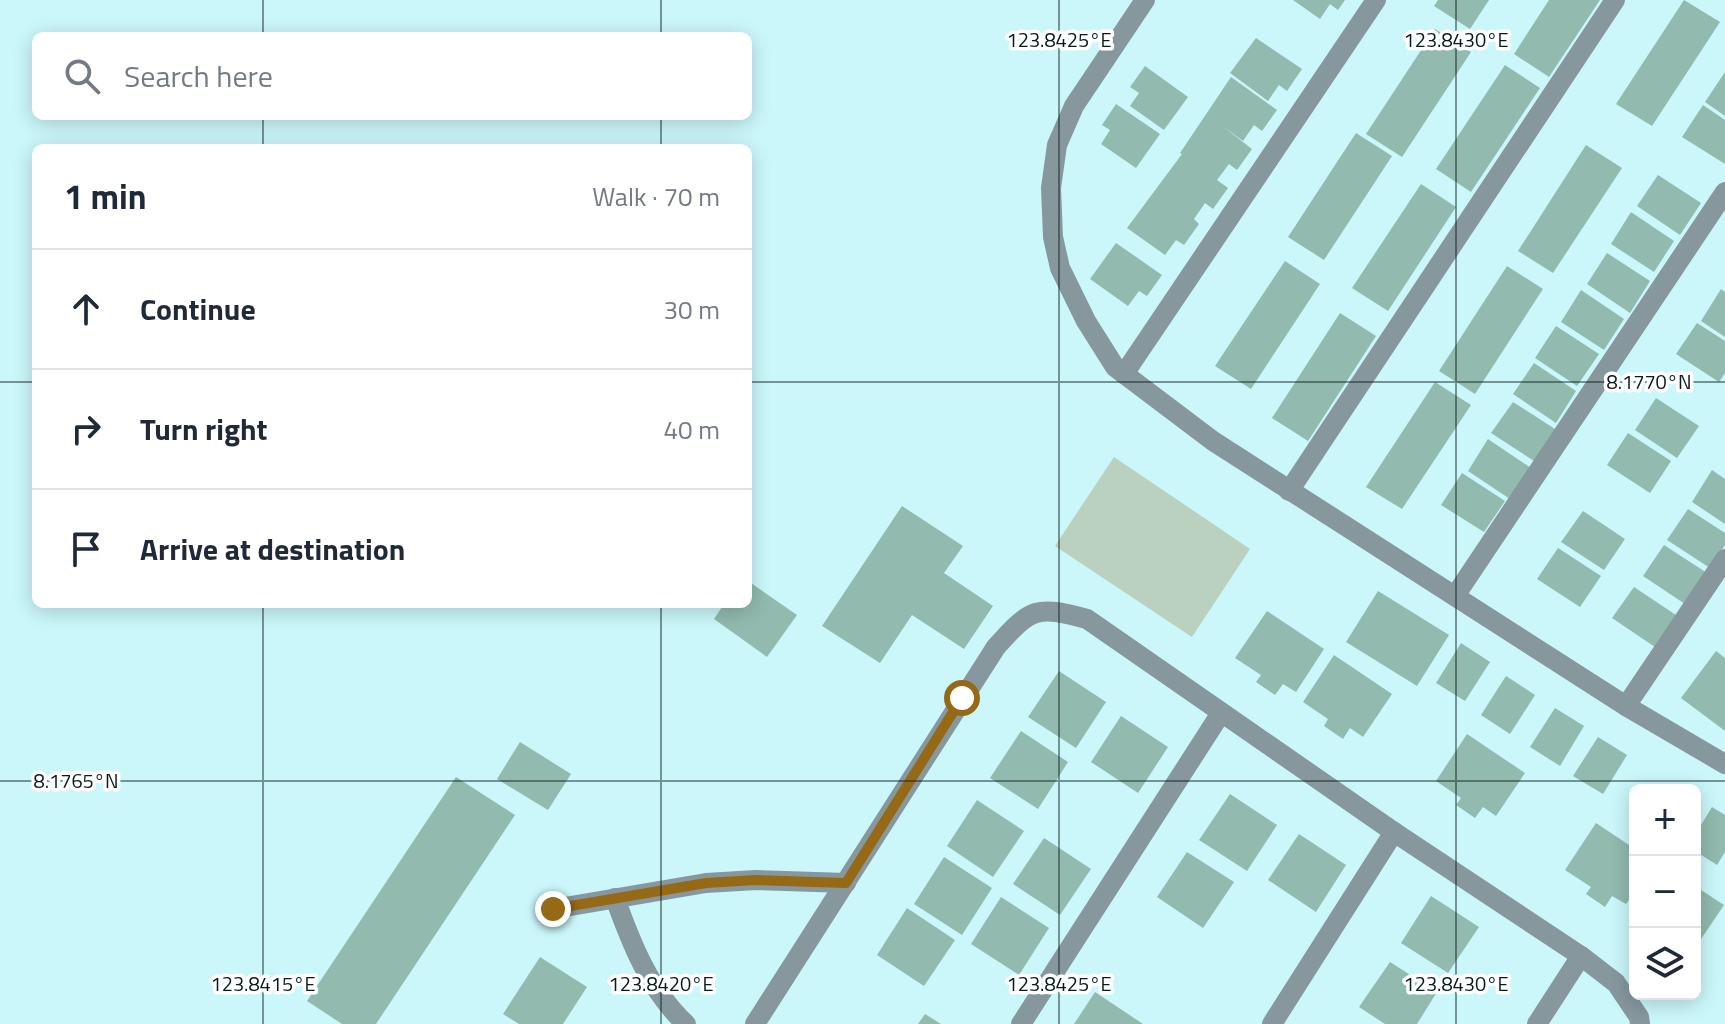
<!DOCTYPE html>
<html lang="en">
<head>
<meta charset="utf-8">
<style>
  :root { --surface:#fff; --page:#f2f2f3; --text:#1f2937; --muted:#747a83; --line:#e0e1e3 }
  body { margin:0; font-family:"Titillium Web",sans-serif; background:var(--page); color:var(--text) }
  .controls { position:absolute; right:24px; bottom:24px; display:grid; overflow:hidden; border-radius:12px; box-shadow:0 4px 20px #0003 }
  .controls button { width:72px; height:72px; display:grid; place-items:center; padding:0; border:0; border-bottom:2px solid var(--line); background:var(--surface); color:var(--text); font:40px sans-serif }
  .stop { position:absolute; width:24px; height:24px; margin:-18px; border:6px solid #956916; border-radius:50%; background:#fff }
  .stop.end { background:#956916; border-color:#fff; box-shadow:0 2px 8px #0008 }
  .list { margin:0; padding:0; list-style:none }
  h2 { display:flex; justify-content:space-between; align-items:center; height:104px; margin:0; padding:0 32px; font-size:34px }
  h2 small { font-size:26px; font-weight:400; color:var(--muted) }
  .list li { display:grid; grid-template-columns:52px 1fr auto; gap:24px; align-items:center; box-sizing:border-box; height:120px; padding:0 32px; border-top:2px solid var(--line) }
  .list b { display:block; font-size:30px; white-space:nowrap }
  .list em { font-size:26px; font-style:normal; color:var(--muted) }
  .icon { flex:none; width:44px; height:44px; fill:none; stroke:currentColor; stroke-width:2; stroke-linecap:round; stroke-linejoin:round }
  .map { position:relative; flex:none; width:1725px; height:1024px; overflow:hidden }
  .search { position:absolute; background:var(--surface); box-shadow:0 4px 20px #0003; left:32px; top:32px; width:720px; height:88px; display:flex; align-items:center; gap:20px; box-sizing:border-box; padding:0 28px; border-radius:12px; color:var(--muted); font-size:30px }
  .panel { position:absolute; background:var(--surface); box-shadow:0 4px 20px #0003; left:32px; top:144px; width:720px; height:464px; border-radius:12px }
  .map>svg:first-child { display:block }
</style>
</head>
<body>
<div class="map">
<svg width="1725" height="1024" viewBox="0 0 1725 1024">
  <rect width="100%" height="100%" fill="#cbf7fa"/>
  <polygon fill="#b9d1be" points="1114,457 1250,549 1192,637 1055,546"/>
  <g fill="#92baaf">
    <polygon points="1293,0 1345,0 1338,10 1330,4 1320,19"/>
    <polygon points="1438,0 1489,0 1470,29 1434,6"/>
    <polygon points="1549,0 1600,0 1549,77 1514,54"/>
    <polygon points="1684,0 1720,22 1652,126 1616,104"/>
    <polygon points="1435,29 1471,52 1402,157 1366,134"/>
    <polygon points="1256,38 1302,69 1287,91 1279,85 1268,101 1230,73"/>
    <polygon points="1505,65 1540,88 1471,192 1436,169"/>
    <polygon points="1145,66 1188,97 1164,130 1130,106 1139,93 1130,87"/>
    <polygon points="1725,72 1725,116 1705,102"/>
    <polygon points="1231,77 1277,110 1262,131 1254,125 1243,141 1221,125 1252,149 1237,170 1229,164 1217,180 1228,188 1213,209 1205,203 1194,219 1199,224 1184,245 1176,240 1165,255 1127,228 1182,154 1180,153"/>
    <polygon points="1116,104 1160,134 1136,168 1101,144 1110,130 1102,125"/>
    <polygon points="1703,105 1725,120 1725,164 1682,137"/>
    <polygon points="1356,133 1392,156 1324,260 1288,237"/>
    <polygon points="1586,145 1622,168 1553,273 1518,251"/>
    <polygon points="1658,175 1701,203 1680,235 1637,206"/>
    <polygon points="1421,184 1456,207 1388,311 1352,288"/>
    <polygon points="1631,212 1674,241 1654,272 1611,244"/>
    <polygon points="1116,243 1162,275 1147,296 1139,291 1128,306 1090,279"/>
    <polygon points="1607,253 1650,281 1630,313 1587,284"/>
    <polygon points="1285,261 1320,284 1251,389 1215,366"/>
    <polygon points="1507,266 1543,289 1475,394 1439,371"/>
    <polygon points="1721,289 1725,292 1725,337 1701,321"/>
    <polygon points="1581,290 1624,319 1604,350 1561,322"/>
    <polygon points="1340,313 1376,336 1308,441 1272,418"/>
    <polygon points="1697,323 1725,341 1725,373 1719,382 1676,354"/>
    <polygon points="1556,326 1599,354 1577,386 1535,358"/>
    <polygon points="1534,363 1576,391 1556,423 1513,394"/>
    <polygon points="1435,382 1471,405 1402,509 1366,487"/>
    <polygon points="1656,398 1699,426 1677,458 1635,430"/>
    <polygon points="1513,402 1555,429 1534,461 1491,433"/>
    <polygon points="1628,433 1671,461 1650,493 1607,465"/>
    <polygon points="1488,439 1531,468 1510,499 1468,471"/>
    <polygon points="1712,470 1725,479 1725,524 1692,502"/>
    <polygon points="1462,473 1505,501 1484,532 1441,505"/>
    <polygon points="902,506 963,546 944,573 993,606 964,649 912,615 880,663 822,626"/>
    <polygon points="1688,509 1725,533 1725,545 1710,568 1667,540"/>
    <polygon points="1583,511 1625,539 1604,570 1561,542"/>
    <polygon points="1664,545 1707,573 1685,604 1643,576"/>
    <polygon points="1558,548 1601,576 1580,607 1537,579"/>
    <polygon points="748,581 797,615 767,657 714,619 724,604 748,604"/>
    <polygon points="1634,587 1676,615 1655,647 1612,618"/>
    <polygon points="1378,591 1449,635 1417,686 1346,642"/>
    <polygon points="1267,611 1324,649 1296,692 1283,684 1275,695 1256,682 1261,675 1235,658"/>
    <polygon points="1461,643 1490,662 1465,701 1436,683"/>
    <polygon points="1716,651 1725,658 1725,731 1681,698"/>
    <polygon points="1334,655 1392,694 1363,737 1350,728 1343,739 1324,726 1328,719 1303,702"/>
    <polygon points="1059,671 1106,702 1076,748 1028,717"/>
    <polygon points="1506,676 1535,695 1510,734 1481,715"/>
    <polygon points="1555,708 1584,726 1560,766 1530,747"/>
    <polygon points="1121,716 1168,747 1138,793 1091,762"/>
    <polygon points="1021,731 1068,762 1038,809 990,778"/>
    <polygon points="1467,734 1525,773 1496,816 1483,807 1475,818 1456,805 1461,798 1436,781"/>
    <polygon points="1598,737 1627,755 1603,794 1573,776"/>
    <polygon points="520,742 571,774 548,810 497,779"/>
    <polygon points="456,777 515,815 376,1024 342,1024 307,1001"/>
    <polygon points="1230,794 1277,825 1247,871 1199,840"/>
    <polygon points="977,800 1024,831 993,877 947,846"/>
    <polygon points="1712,807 1725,815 1725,852 1717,865 1695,851 1695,835"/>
    <polygon points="1596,823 1635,849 1635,891 1626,904 1612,896 1605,907 1586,894 1591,887 1565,870"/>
    <polygon points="1299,834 1346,865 1316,912 1268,880"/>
    <polygon points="1044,838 1091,869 1060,915 1013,884"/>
    <polygon points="1187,852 1234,882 1203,928 1157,897"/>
    <polygon points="944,857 992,888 962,935 914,904"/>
    <polygon points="1695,886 1724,905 1695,948"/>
    <polygon points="1431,896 1479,927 1448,973 1401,943"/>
    <polygon points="1001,897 1049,928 1019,975 971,944"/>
    <polygon points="907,908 955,940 924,986 877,955"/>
    <polygon points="540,957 587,987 563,1024 519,1024 503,1014"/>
    <polygon points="1390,962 1437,992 1417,1024 1385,1024 1359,1007"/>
    <polygon points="1095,992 1143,1024 1074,1024"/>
    <polygon points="925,1014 941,1024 918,1024"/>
  </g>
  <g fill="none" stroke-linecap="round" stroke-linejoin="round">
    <g stroke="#87979e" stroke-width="20">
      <polyline points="1145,0 1074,106 1057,145 1051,188 1053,237 1060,268 1086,321 1115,367 1213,441 1626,706 1725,764"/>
      <polyline points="1124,374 1376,0"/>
      <polyline points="1289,491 1615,0"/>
      <polyline points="1455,596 1725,192"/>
      <polyline points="1626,706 1725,559"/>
      <path d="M 615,898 C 631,943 650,991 686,1024"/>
      <polyline points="553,909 706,883 756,880 846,883"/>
      <path d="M 755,1024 L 996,647 C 1031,608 1036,605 1087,619 L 1394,832 L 1581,956 L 1616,983 L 1639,1017 L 1640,1024"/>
      <polyline points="1021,1024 1221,713"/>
      <polyline points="1272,1024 1394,832"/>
      <polyline points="1537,1024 1581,956"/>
    </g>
  </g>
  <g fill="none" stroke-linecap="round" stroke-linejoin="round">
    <polyline stroke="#956916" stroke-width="10" points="553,909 706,883 756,880 846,883 962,698"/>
  </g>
  <path fill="none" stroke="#091a1b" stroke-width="2" stroke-opacity="0.45" d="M 263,0 L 263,36M 661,0 L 661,36M 1059,0 L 1059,1024M 1456,0 L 1456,1024M 263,116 L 263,148M 661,116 L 661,148M 0,382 L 36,382M 748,382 L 1725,382M 263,604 L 263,1024M 661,604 L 661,1024M 0,781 L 1725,781"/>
  <g font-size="20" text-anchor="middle" fill="#091a1b" stroke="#fff" stroke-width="7" stroke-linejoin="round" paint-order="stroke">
    <text x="1059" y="47">123.8425°E</text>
    <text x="1456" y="47">123.8430°E</text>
    <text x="1649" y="389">8.1770°N</text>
    <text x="76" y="788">8.1765°N</text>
    <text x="263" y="991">123.8415°E</text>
    <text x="661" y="991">123.8420°E</text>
    <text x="1059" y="991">123.8425°E</text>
    <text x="1456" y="991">123.8430°E</text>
  </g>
</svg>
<div class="controls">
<button>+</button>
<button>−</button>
<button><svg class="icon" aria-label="layers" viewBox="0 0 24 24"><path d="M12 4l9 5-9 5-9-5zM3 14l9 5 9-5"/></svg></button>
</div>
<div class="stop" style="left:962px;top:698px"></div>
<div class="stop end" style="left:553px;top:909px"></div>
<div class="search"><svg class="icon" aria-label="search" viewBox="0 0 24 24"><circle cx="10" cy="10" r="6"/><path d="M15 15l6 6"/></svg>Search here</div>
<section class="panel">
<h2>1 min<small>Walk · 70 m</small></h2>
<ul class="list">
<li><svg class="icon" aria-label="ahead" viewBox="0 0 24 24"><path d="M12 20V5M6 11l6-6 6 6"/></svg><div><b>Continue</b></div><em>30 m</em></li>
<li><svg class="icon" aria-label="right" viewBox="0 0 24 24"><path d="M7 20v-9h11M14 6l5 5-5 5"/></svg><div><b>Turn right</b></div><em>40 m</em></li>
<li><svg class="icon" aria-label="arrive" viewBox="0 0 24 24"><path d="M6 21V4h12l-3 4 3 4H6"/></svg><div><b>Arrive at destination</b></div></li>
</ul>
</section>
</div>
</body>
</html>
